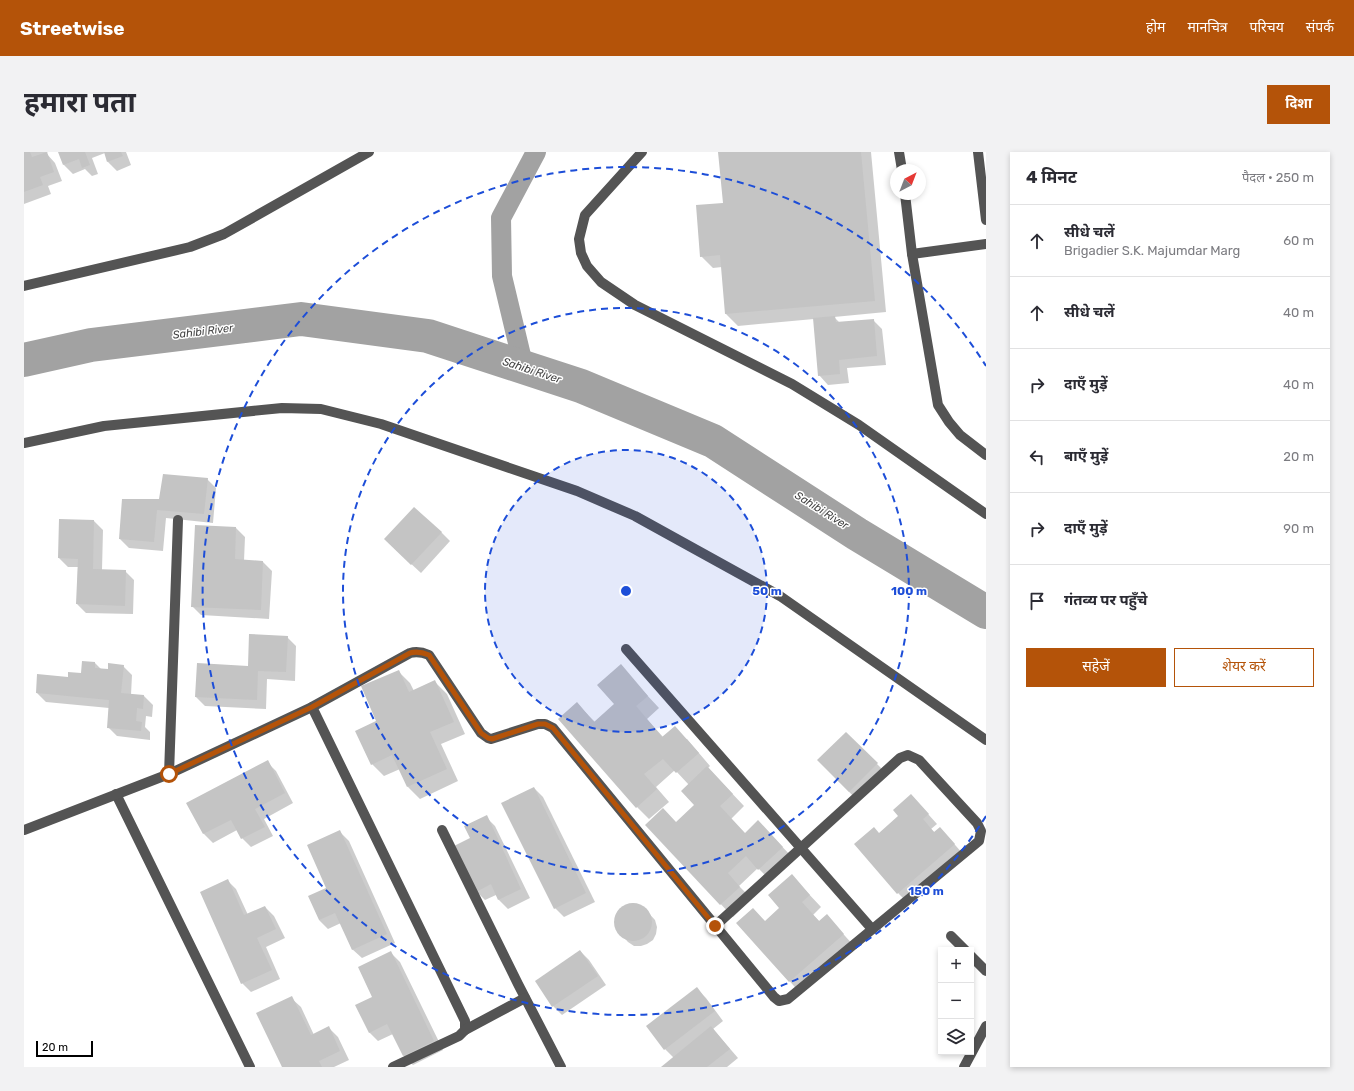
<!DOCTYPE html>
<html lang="hi">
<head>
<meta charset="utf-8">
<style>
  :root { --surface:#fff; --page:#f2f2f3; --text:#2b2b33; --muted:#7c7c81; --line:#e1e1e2; --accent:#b45309 }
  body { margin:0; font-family:Rubik,"Noto Sans Devanagari",sans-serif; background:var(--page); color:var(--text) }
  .controls { position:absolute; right:12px; bottom:12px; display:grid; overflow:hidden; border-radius:0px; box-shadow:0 2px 6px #0003 }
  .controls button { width:36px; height:36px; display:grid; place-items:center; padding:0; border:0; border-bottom:1px solid var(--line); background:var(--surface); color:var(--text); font:20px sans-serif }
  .compass { position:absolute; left:866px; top:12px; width:36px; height:36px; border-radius:50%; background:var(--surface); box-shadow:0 2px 6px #0003; rotate:42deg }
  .scale { position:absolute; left:12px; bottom:10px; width:57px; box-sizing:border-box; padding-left:4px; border:2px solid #000; border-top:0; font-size:11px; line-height:14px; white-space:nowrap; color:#000; -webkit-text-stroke:3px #fff; paint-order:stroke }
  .stop { position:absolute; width:12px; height:12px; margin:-9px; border:3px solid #b45309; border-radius:50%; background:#fff }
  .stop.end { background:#b45309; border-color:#fff; box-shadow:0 1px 4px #0008 }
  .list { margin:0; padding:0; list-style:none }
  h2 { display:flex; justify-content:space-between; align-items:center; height:52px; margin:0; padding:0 16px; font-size:17px }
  h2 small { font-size:13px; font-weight:400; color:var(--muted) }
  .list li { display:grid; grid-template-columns:26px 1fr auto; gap:12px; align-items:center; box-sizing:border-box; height:72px; padding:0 16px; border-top:1px solid var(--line) }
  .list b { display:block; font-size:15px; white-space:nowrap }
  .list p { margin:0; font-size:13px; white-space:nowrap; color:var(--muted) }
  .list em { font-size:13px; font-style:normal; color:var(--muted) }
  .actions { display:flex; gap:8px; padding:12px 16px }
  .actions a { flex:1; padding:9px 0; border:1px solid var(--accent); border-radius:0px; text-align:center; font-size:14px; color:var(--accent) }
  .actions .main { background:var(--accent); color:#fff }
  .icon { flex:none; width:22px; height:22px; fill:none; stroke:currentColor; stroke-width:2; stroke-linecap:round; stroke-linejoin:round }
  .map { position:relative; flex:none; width:962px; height:915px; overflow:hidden; border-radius:0px }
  header { display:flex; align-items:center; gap:24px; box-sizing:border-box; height:56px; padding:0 20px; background:var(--accent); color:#fff }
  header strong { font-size:19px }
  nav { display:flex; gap:22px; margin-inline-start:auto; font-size:14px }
  .intro { display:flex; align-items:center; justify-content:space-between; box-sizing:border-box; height:96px; padding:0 24px }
  h1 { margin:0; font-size:28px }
  .button { padding:10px 18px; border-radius:0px; background:var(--accent); color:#fff; font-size:14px; font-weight:700 }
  main { display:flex; gap:24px; padding:0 24px }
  aside { flex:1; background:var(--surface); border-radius:0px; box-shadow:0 2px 6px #0003 }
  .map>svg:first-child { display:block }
</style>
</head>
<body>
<header>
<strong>Streetwise</strong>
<nav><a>होम</a><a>मानचित्र</a><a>परिचय</a><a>संपर्क</a></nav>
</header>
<div class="intro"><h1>हमारा पता</h1><a class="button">दिशा</a></div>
<main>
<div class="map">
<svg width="962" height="915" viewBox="0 0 962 915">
  <rect width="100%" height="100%" fill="#fff"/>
  <g fill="#0003">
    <polygon points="0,0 24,0 22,1 31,11 38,29 24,34 27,42 0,52"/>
    <polygon points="35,0 102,0 107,13 93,19 84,10 81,1 68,6 74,22 68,24 61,17 49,22 40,13"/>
    <polygon points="695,0 847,0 862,160 810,165 816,171 849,168 858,177 862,213 823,216 825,231 804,233 795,223 790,167 714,174 702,162 698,115 689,116 677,104 700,52"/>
    <polygon points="183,327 192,336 189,371 142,366 139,399 105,396 96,387 136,348"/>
    <polygon points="70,369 79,378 78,418 101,419 110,428 109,462 62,461 53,452 54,415 44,415 35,406"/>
    <polygon points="212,376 221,385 220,409 239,410 248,419 245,467 177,463 168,454"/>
    <polygon points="417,380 426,389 397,421 370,396"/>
    <polygon points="263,485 272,494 271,529 243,527 242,557 181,554 172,545 225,515"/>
    <polygon points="71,511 77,517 85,518 99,514 108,523 107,543 120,544 129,553 128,565 122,564 121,575 126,580 126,588 93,584 84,575 85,556 22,550 13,541 45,526 58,522"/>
    <polygon points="596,514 635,556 623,567 639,585 663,587 686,614 684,616 720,654 707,667 721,682 746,682 770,707 747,729 734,716 715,734 728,747 709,765 622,673 652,671 671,653 665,633 651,618 632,635 645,650 625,667 613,655 553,552 571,570 592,552"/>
    <polygon points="374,519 386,531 390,539 411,530 423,542 441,582 417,592 434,629 396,647 384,635 376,617 360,624 348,612 354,569"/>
    <polygon points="822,581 862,621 834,649 794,608"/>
    <polygon points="243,610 252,619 269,651 240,667 249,684 227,695 218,686 213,678 189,691 180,682 164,651"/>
    <polygon points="510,636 519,645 571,750 540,765 531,756"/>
    <polygon points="887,643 913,672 907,677 911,681 925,686 939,702 883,750 874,741 855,682 876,665"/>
    <polygon points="462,665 471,674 506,746 484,757 475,748 472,743 461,748 452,739 447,687"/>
    <polygon points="316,680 325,689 371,791 338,806 328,797 317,771 304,777 295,768"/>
    <polygon points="768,724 797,755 789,763 796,770 803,764 831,795 777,842 714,771 742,770 757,756"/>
    <polygon points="203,728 212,737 224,763 241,755 250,764 261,786 242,795 256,827 227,840 218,831"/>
    <polygon points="607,752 614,753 620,756 631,768 633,775 632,782 629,788 623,792 617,794 610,794 604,790 593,778 591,772 591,765 595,758 600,754"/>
    <polygon points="556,799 565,808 582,833 538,863 529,854"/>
    <polygon points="367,801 376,810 419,898 389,913 380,904 369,882 354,889 345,880 350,845"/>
    <polygon points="673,837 682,846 699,869 689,877 714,906 703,915 639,915 650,906 641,897 623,874"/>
    <polygon points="267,846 277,855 290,883 304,875 314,885 325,908 310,915 259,915"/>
  </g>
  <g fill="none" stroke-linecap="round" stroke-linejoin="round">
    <polyline stroke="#a2a2a2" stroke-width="20" points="500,216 478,124 477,66 512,0"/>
    <polyline stroke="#a2a2a2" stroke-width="34" points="0,208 67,193 277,167 404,184 557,234 689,289 833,382 962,460"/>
  </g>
  <g fill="#c4c4c4">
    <polygon points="0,0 6,0 8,5 23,0 30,20 16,25 19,33 0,40"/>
    <polygon points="34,0 61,0 66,13 58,16 55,7 39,13"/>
    <polygon points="80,0 97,0 99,4 83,10"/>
    <polygon points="694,0 837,0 851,149 701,162 696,103 676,105 672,53 699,51"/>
    <polygon points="811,164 812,170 850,167 853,204 815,208 816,222 794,224 789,166"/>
    <polygon points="139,322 184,326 180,362 133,358 130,390 95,387 98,347 135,347"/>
    <polygon points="390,355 418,380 387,413 360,387"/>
    <polygon points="35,367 70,368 69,417 102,418 101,454 52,452 54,407 34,406"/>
    <polygon points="171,373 212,375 211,407 239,409 237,458 167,455"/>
    <polygon points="225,482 264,484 262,520 234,519 233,548 171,545 173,511 224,514"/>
    <polygon points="58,509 71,510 71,516 84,517 84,511 100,513 97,541 120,543 119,557 113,556 112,569 118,570 117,579 83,576 85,548 12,541 13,522 44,525 44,520 57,521"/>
    <polygon points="597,512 624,544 612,554 638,585 651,574 675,601 652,621 639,607 620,622 633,637 612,656 534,567 553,550 570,570 590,552 573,533"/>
    <polygon points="375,518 385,540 411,528 430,570 406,580 423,617 383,635 368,603 347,613 331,579 352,569 337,534"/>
    <polygon points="822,580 854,611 825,640 793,608"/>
    <polygon points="244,608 261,641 231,657 241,675 217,687 207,668 179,682 162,651"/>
    <polygon points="683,614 709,642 696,654 721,681 734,668 759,695 734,718 722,704 704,721 716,735 696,753 621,673 639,656 652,670 670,653 657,639"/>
    <polygon points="510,635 562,741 530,757 477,651"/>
    <polygon points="887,642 905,662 899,667 910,680 916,675 931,692 873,742 830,692 850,675 855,681 874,664 869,658"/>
    <polygon points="463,663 497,737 474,748 467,732 452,740 430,694 446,686 440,674"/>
    <polygon points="316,678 363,782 328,798 311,761 295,768 284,744 302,736 283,693"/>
    <polygon points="768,722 786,743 778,750 795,769 803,762 820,782 765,830 712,771 729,756 741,769 755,756 744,743"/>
    <polygon points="204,727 220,763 241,754 252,777 233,786 248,818 217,832 176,740"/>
    <circle cx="609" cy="770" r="19"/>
    <polygon points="556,798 574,824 528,855 511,829"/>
    <polygon points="367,799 410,889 379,904 363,872 345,881 331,853 348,845 334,815"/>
    <polygon points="673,835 691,859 640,898 622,874"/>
    <polygon points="268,844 287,883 305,874 316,899 295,909 298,915 258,915 232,861"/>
    <polygon points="687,874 706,897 683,915 637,915"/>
  </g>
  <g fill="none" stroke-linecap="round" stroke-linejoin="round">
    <g stroke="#545454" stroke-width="10">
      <polyline points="618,0 561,63 555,87 557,101 563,114 577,130 611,153 768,232 835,273 962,362"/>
      <polyline points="875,0 878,18"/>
      <polyline points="954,0 962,68"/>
      <polyline points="881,42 888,102 914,253 925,270 936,283 962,303"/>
      <polyline points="888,102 962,92"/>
      <polyline points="0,134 166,95 200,82 345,0"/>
      <polyline points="0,291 80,274 258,256 297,257 357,272 553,339 611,364 756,444 962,588"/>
      <polyline points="602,497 848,777"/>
      <polyline points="288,555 441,869 441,878 435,884 369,915"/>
      <polyline points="145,622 154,368"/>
      <polyline points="92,642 226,915"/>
      <path d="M 0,678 L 145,622 L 288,555 L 386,501 C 393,499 398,500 405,503 L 457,581 L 464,586 L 467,587 L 514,572 L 521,572 L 529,576 L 750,845 L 755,849 L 764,847 L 955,689 L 957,679 L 953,671 L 895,608 L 884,603 L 876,606 L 691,774"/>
      <polyline points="418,678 494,832 537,915"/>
      <polyline points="927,784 941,798"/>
      <polyline points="947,804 962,819"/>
      <polyline points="441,878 501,846"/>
      <polyline points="940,915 962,874"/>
    </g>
  </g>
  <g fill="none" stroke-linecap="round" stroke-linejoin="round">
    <path stroke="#b45309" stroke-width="5" d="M 145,622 L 288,555 L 386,501 C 393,499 398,500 405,503 L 457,581 L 464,586 L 468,587 L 514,572 L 521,572 L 529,576 L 691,774"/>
  </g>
  <circle cx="602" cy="439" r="141" fill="#1d4ed8" fill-opacity=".12"/>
  <g fill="none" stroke="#1d4ed8" stroke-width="2" stroke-dasharray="7 5">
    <circle cx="602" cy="439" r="141"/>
    <circle cx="602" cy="439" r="283"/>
    <path d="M962 664A424 424 0 1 1 962 214"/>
  </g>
  <g text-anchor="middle" stroke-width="3" stroke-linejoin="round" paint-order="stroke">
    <g font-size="11" font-style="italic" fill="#434343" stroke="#fff">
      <text transform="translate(179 179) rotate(-7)" y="4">Sahibi River</text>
      <text transform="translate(508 218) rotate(18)" y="4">Sahibi River</text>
      <text transform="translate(798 358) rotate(32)" y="4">Sahibi River</text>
    </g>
  </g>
  <circle cx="602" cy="439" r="6" fill="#1d4ed8" stroke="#fff" stroke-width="2"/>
  <g font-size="12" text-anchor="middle" font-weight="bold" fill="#1d4ed8" stroke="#fff" stroke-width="3" stroke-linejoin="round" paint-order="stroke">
    <text x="743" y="443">50 m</text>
    <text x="885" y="443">100 m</text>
    <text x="902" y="743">150 m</text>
  </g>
</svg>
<div class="controls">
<button>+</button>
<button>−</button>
<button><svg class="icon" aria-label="layers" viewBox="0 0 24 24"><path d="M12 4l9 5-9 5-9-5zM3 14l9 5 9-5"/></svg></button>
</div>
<svg class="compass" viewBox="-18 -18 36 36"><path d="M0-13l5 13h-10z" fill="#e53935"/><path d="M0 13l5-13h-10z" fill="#7c7c81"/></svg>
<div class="scale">20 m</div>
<div class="stop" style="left:145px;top:622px"></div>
<div class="stop end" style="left:691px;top:774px"></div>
</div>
<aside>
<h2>4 मिनट<small>पैदल · 250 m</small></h2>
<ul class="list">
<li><svg class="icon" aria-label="ahead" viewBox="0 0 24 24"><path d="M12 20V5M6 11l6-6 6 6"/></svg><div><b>सीधे चलें</b><p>Brigadier S.K. Majumdar Marg</p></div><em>60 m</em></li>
<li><svg class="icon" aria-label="ahead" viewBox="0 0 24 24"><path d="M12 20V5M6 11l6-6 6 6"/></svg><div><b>सीधे चलें</b></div><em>40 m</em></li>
<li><svg class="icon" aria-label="right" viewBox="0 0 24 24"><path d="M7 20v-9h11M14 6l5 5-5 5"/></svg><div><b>दाएँ मुड़ें</b></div><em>40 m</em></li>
<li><svg class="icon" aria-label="left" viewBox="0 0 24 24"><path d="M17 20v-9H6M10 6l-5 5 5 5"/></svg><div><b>बाएँ मुड़ें</b></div><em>20 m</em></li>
<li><svg class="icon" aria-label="right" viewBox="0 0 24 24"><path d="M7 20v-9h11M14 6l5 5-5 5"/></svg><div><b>दाएँ मुड़ें</b></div><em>90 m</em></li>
<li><svg class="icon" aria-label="arrive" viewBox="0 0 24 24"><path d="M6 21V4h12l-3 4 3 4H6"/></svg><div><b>गंतव्य पर पहुँचे</b></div></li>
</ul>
<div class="actions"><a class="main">सहेजें</a><a>शेयर करें</a></div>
</aside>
</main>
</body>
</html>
